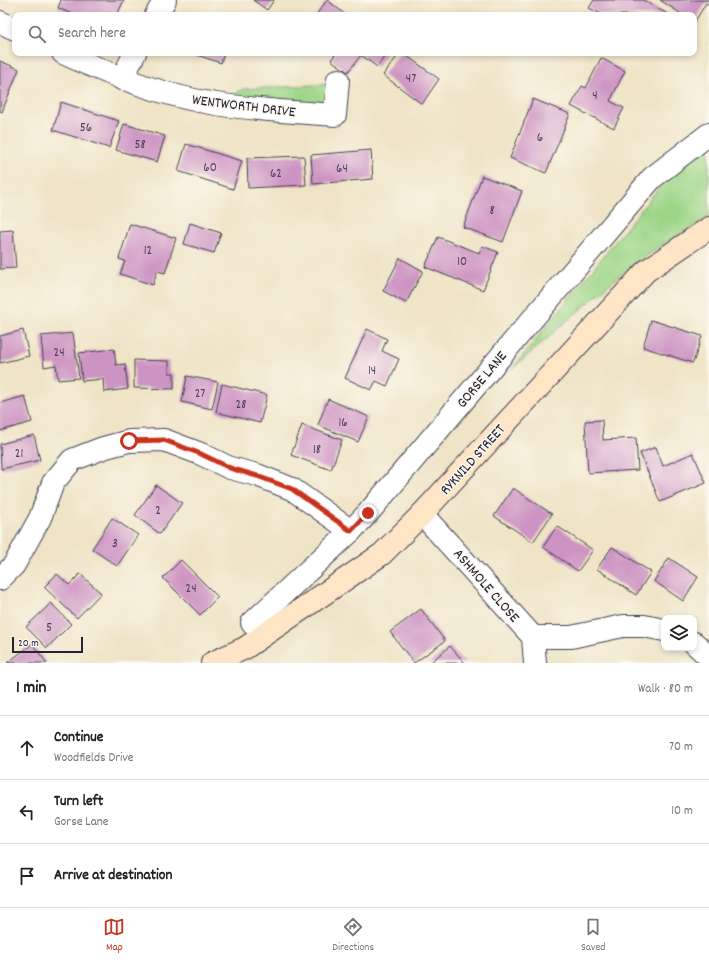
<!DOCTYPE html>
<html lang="en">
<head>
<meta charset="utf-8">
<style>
  :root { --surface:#fff; --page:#f2f2f2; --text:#222; --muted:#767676; --line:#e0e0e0; --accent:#c8321e }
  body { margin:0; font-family:Dekko,sans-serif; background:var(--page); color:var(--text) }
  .controls { position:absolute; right:12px; bottom:12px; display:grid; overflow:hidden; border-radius:8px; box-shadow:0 2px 6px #0003 }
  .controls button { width:36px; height:36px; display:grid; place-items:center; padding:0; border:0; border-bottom:1px solid var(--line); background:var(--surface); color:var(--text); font:20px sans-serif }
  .scale { position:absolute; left:12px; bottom:10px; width:71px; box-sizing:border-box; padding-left:4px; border:2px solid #22223b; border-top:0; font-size:11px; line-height:14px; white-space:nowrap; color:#22223b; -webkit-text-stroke:3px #fbf7ec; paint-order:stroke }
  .stop { position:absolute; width:12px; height:12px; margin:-9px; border:3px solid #c8321e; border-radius:50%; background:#fff }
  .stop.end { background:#c8321e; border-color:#fff; box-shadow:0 1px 4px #0008 }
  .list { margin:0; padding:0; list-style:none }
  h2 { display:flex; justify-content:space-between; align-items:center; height:52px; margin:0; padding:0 16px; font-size:17px }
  h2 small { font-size:13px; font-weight:400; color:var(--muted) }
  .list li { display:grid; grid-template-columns:26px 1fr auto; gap:12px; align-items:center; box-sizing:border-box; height:64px; padding:0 16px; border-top:1px solid var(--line) }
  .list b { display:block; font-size:15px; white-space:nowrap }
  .list p { margin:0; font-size:13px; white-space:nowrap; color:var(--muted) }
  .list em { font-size:13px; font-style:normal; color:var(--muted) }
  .icon { flex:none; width:22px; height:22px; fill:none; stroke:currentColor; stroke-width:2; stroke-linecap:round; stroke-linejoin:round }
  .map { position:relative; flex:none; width:709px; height:663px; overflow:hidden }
  .search { position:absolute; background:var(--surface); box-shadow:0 2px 6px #0003; left:12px; right:12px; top:12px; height:44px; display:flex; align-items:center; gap:10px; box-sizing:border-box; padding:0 14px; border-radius:8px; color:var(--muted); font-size:15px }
  .sheet { height:244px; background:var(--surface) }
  nav { display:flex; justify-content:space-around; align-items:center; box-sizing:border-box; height:56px; border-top:1px solid var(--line); background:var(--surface); font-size:11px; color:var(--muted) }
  nav a { display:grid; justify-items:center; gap:2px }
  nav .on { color:var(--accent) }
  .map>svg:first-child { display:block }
</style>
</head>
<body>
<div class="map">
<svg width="709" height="663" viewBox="0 0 709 663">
  <rect width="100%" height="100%" fill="#fbf7ec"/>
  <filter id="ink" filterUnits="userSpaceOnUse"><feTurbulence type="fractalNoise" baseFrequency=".025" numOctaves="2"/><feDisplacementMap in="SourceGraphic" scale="8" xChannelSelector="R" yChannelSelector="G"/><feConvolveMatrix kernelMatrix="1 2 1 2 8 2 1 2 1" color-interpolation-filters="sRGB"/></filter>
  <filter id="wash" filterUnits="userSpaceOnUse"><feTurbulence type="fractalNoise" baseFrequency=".012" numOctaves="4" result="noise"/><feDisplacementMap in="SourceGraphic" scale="16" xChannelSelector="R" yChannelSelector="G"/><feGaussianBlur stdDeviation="0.9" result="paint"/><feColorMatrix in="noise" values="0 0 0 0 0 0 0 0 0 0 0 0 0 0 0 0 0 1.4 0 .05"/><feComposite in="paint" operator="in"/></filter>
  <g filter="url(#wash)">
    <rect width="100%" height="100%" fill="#efe4c6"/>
    <g fill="#9ed688" stroke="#607c62">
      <polygon points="334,84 331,109 225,101 243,89"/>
      <polygon points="709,142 709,217 668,241 622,273 512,369 667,178"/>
    </g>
    <g id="blocks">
      <g fill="#cd94c3">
        <polygon points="61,0 124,0 117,15 74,15 58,8"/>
        <polygon points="253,0 274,0 267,10"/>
        <polygon points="327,0 346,15 316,15"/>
        <polygon points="594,0 643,0 669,15 603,15 589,8"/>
        <polygon points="660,0 709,0 709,5 706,3 694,23 694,15 683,15"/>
        <polygon points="191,53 224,53 221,63"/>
        <polygon points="336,53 387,53 377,67 361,55 348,72 331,60"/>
        <polygon points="400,53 403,53 439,79 422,104 383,75"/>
        <polygon points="601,58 625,71 610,101 624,108 614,128 571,106 582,86 586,88"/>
        <polygon points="0,61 19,69 2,112 0,111"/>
        <polygon points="533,99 570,114 546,173 510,158"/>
        <polygon points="61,102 119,121 109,148 53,130"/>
        <polygon points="124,124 165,136 157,162 116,150"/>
        <polygon points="186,144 242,161 233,189 178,171"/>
        <polygon points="371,150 373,179 313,184 311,155"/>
        <polygon points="304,156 306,185 248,188 247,158"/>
        <polygon points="482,176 522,191 503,242 463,227"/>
        <polygon points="190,223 221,233 214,253 184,244"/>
        <polygon points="130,224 176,238 165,273 157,271 153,285 120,274 125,261 119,259"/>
        <polygon points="13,230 16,268 0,269 0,231"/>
        <polygon points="438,237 479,253 482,246 498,252 483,290 425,267"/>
        <polygon points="400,258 423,271 406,303 383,291"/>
        <polygon points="651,320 702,336 693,363 643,347"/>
        <polygon points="367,329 387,339 382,351 399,359 387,386 376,381 371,390 345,378"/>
        <polygon points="23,330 29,356 0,363 0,336"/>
        <polygon points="73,333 79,378 58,380 56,365 44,367 41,336"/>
        <polygon points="114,349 116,365 125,364 128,389 104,392 103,379 82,381 79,353"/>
        <polygon points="134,360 169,361 169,373 174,373 174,389 134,388"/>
        <polygon points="187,376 218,382 212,409 182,402"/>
        <polygon points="222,384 267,395 260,423 216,412"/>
        <polygon points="25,396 32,422 0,431 0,403"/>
        <polygon points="328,399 369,417 358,442 318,425"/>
        <polygon points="602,420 603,440 636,438 638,470 588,473 585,421"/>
        <polygon points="302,425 342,440 331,470 291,455"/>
        <polygon points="34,435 40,460 1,469 0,444"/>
        <polygon points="656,447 663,466 693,453 706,483 660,502 640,453"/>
        <polygon points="156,485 182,503 160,534 135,515"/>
        <polygon points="513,488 552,514 533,542 494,516"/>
        <polygon points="112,518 138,535 117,566 92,549"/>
        <polygon points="557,526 593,550 578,571 543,547"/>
        <polygon points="612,547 651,572 636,595 597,569"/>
        <polygon points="669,558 698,577 683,601 654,581"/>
        <polygon points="181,560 218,597 200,615 163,578"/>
        <polygon points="57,574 69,585 80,574 101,593 77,618 44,587"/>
        <polygon points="51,603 71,624 47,648 26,627"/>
        <polygon points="421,609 445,641 414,663 390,632"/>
        <polygon points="32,644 47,663 7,663"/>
        <polygon points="450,646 465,663 430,663"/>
      </g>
    </g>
  </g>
  <g filter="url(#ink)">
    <use href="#blocks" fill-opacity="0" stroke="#413f50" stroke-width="1"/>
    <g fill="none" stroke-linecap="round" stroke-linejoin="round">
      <g stroke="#413f50" stroke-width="24">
        <g id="street">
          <polyline points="156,15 165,0"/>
          <polyline points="0,22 15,29"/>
          <path d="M 63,53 C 112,76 163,96 216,104 C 255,110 295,112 335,115 L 338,80"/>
          <polyline points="122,79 135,53"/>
          <polyline points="422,514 533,637 535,663"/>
          <polyline points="0,579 14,565 40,518 53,483 72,460 103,448 129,441 164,440 201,454 230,468 257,475 292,489 351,531"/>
          <polyline points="252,623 351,531 368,513 652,178 709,134"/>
          <polyline points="533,637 571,637 623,626 644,626 664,630"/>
          <polyline points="694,643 709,657"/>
        </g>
      </g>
      <g stroke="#413f50" stroke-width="24">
        <polyline id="secondary" points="212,663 245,648 382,554 422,514 646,271 709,228"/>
      </g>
      <use href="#street" stroke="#fff" stroke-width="22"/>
      <use href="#secondary" stroke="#fde5c5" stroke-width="22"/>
    </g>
  </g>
  <g fill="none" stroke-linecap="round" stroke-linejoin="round" filter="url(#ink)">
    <polyline stroke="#c8321e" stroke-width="5" points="129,441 164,440 201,454 230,468 257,476 292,489 351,531 368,513"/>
  </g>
  <g text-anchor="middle" stroke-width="3" stroke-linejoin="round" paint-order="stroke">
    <g font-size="13" fill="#4d3e5d">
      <text x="411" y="82">47</text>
      <text x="595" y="99">4</text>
      <text x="86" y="131">56</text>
      <text x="540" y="141">6</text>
      <text x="140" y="148">58</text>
      <text x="210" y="171">60</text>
      <text x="342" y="172">64</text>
      <text x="276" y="177">62</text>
      <text x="492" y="214">8</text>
      <text x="148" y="254">12</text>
      <text x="462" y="265">10</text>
      <text x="59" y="356">24</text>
      <text x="372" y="374">14</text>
      <text x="200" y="397">27</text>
      <text x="241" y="408">28</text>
      <text x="343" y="426">16</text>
      <text x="317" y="453">18</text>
      <text x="19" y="457">21</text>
      <text x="158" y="514">2</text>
      <text x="115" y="547">3</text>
      <text x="191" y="592">24</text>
      <text x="49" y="631">5</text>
    </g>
    <g font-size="15" fill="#22223b" stroke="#fbf7ec">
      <text transform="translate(244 105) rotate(7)" y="5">WENTWORTH DRIVE</text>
      <text transform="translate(481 379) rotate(-50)" y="5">GORSE LANE</text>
      <text transform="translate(472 459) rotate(-48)" y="5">RYKNILD STREET</text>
      <text transform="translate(487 585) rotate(49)" y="5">ASHMOLE CLOSE</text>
    </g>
  </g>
</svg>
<div class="controls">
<button><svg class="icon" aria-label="layers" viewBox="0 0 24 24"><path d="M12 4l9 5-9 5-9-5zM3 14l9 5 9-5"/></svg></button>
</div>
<div class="scale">20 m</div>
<div class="stop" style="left:129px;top:441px"></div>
<div class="stop end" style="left:368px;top:513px"></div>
<div class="search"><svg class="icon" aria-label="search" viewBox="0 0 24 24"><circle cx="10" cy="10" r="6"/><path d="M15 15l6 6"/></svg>Search here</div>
</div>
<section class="sheet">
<h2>1 min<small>Walk · 80 m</small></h2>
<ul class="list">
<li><svg class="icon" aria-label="ahead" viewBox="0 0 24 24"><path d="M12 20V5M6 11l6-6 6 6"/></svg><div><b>Continue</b><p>Woodfields Drive</p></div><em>70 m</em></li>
<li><svg class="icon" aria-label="left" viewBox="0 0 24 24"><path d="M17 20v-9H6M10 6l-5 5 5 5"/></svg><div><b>Turn left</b><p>Gorse Lane</p></div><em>10 m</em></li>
<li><svg class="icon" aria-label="arrive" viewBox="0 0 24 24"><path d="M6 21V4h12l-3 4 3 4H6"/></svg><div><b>Arrive at destination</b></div></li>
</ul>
</section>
<nav>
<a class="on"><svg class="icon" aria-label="map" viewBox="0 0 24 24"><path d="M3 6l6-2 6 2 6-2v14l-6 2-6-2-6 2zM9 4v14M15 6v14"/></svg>Map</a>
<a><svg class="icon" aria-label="directions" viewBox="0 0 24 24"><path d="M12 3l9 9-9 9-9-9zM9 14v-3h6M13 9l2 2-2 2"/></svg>Directions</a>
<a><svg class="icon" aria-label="saved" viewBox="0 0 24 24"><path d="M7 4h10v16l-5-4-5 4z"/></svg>Saved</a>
</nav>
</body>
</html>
